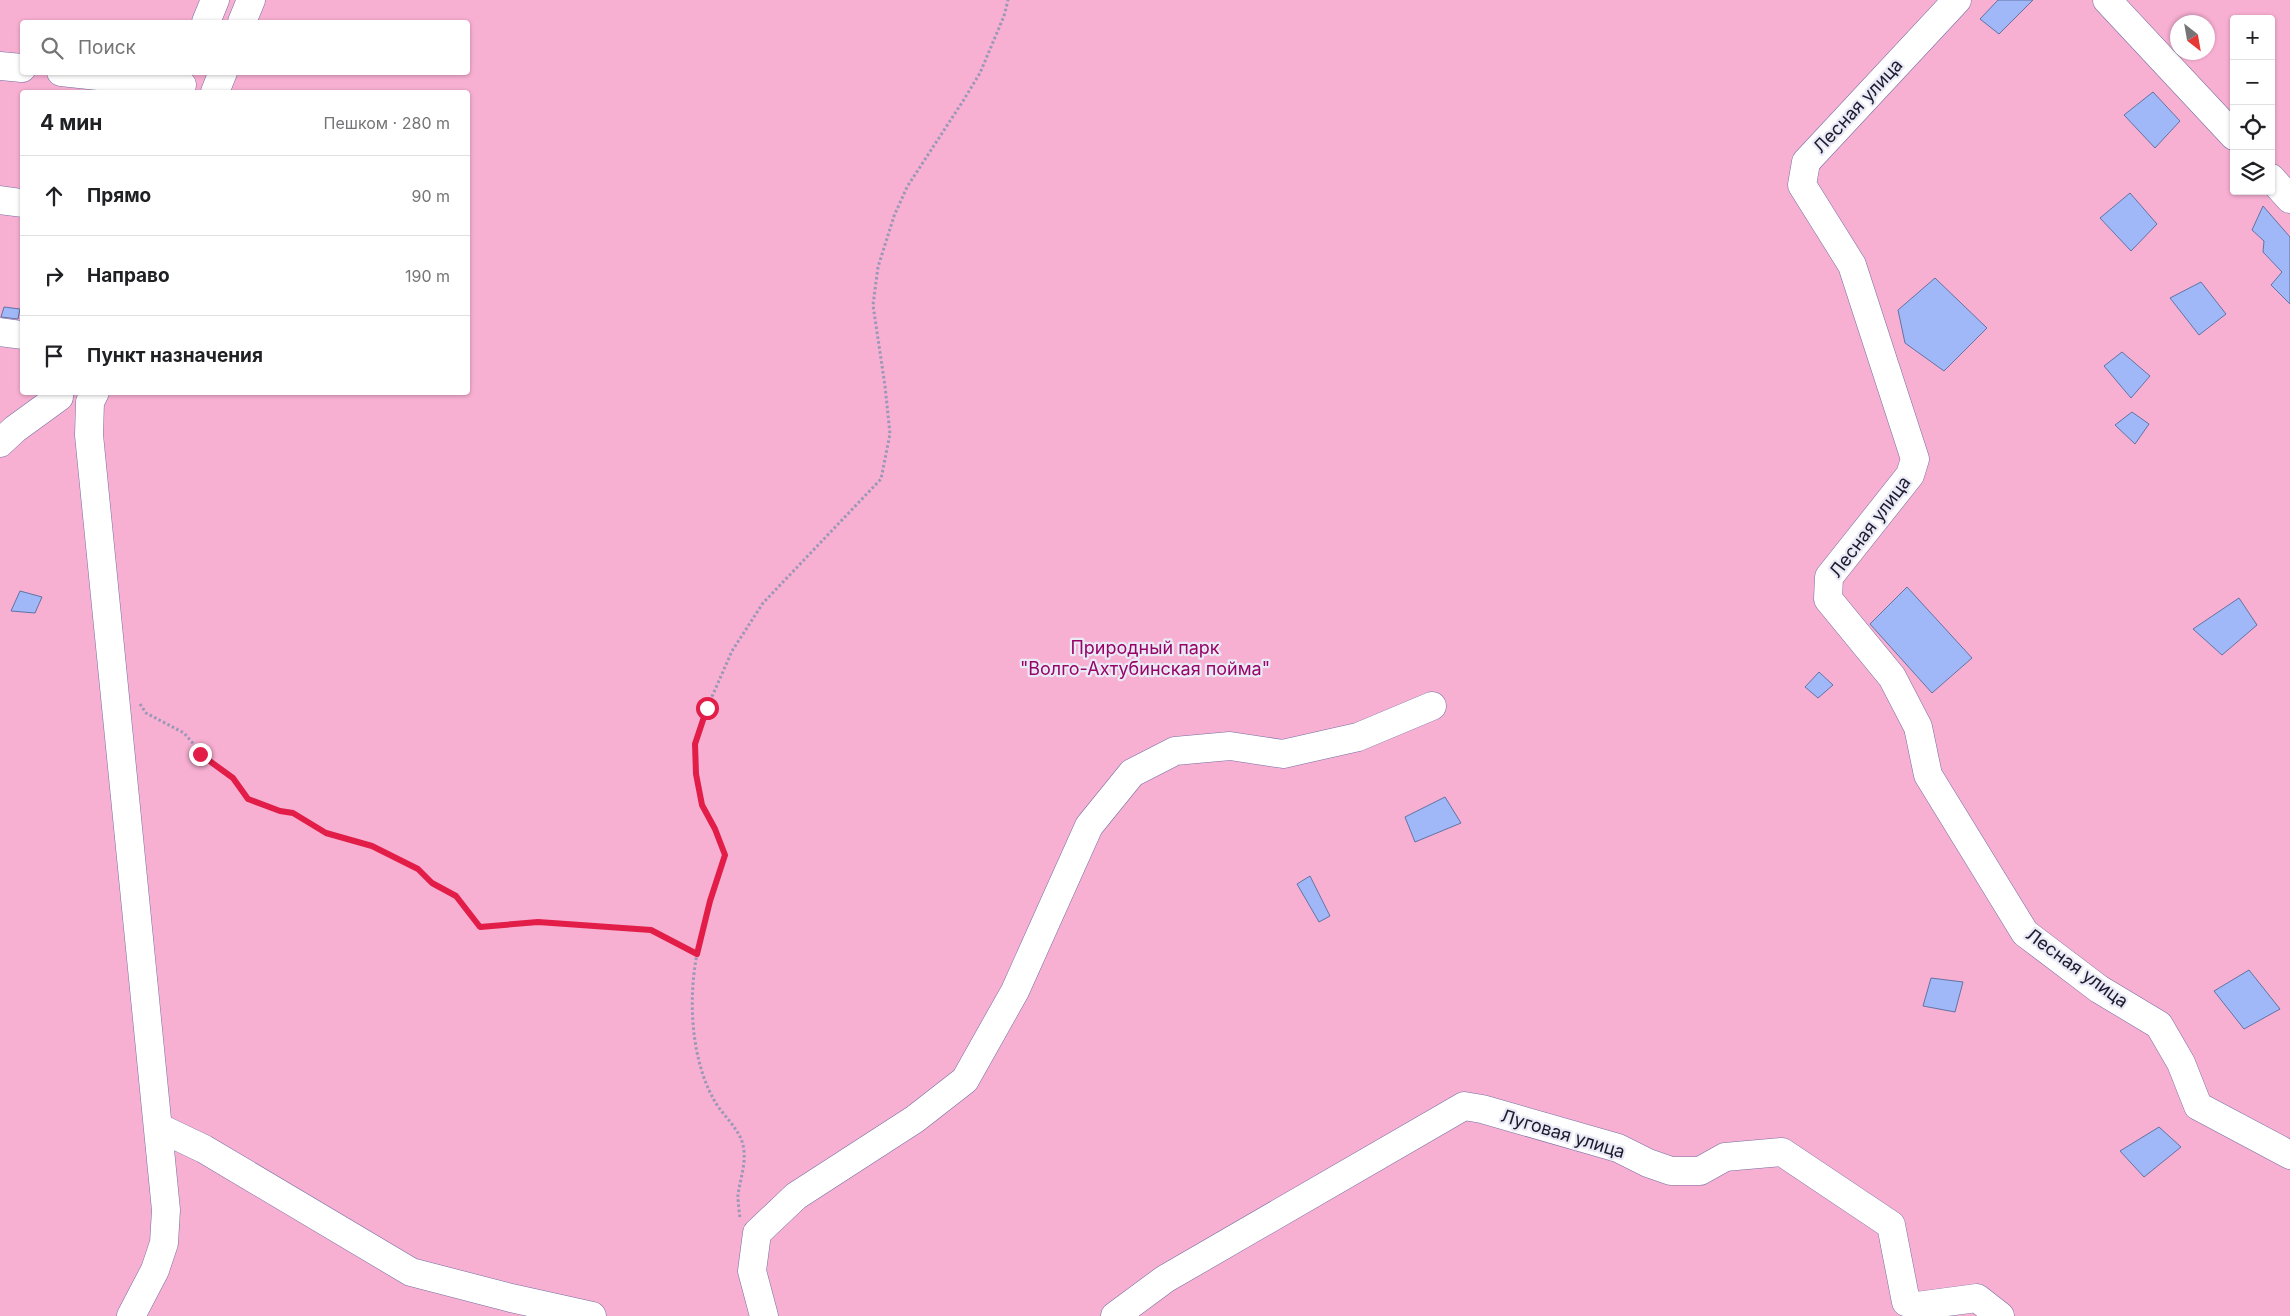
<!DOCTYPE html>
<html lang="ru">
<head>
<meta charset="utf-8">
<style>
  :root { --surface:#fff; --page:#f6f6f6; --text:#202124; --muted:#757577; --line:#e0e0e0 }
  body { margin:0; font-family:Inter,sans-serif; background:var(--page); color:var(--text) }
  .controls { position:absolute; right:15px; top:15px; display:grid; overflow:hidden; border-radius:5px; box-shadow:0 1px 4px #0004 }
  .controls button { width:45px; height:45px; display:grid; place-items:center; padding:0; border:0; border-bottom:1px solid var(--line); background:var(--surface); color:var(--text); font:25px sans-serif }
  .compass { position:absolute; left:2170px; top:15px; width:45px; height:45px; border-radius:50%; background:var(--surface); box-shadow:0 1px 4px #0004; rotate:149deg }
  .stop { position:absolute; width:15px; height:15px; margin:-11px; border:4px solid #e11d48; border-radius:50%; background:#fff }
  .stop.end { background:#e11d48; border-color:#fff; box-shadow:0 1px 5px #0008 }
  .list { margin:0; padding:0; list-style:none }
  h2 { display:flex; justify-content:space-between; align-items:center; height:65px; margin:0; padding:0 20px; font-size:21px }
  h2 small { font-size:16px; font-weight:400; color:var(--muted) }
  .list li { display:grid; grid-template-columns:32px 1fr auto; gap:15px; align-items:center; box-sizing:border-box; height:80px; padding:0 20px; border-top:1px solid var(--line) }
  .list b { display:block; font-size:19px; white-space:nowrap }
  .list em { font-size:16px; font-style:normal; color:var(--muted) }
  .icon { flex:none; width:28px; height:28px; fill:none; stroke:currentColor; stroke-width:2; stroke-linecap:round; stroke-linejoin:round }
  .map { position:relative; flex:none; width:2290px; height:1316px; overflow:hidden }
  .search { position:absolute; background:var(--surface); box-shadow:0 1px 4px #0004; left:20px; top:20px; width:450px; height:55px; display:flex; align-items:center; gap:12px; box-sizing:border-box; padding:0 18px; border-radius:5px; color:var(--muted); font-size:19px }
  .panel { position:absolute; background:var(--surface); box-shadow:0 1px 4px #0004; left:20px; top:90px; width:450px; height:305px; border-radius:5px }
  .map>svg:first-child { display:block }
</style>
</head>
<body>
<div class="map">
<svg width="2290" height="1316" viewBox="0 0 2290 1316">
  <rect width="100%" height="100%" fill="#dcdafd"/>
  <path fill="#f7afd2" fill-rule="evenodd" d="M 0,0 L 2290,0 L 2290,1316 L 0,1316 ZM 2234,19 L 2271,19 L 2271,191 L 2234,191 ZM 22,22 L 468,22 L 468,72 L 22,72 ZM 2178,22 L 2208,22 L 2208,52 L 2178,52 ZM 22,92 L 468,92 L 468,392 L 22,392 Z"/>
  <g fill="#a0b8f7" stroke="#6173a4">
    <polygon points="1998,0 2033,0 1999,34 1980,19"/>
    <polygon points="2153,92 2180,121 2155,148 2124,115"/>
    <polygon points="2130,193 2157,224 2131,251 2100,218"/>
    <polygon points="2263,206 2290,237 2290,304 2271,285 2282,272 2263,252 2264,241 2252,230"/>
    <polygon points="1935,278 1987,328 1944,371 1905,343 1898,310"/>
    <polygon points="2201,282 2226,314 2199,335 2170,298"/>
    <polygon points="4,307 20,309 18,319 1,317"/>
    <polygon points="2122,352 2150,376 2131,398 2104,366"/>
    <polygon points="2132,412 2149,424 2135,444 2115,425"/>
    <polygon points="1907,587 1972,658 1932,693 1870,624"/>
    <polygon points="20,591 42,597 35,613 11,611"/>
    <polygon points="2239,598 2257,625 2222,655 2193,629"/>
    <polygon points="1819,672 1833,685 1818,698 1805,687"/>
    <polygon points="1445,797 1461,823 1415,842 1405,817"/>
    <polygon points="1310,876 1330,916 1319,922 1297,884"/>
    <polygon points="2249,970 2280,1009 2244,1029 2214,991"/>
    <polygon points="1931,978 1963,982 1955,1012 1923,1006"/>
    <polygon points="2159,1127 2181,1147 2144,1177 2120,1151"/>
  </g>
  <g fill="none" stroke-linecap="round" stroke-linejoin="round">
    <g stroke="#746fa3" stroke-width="29">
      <g id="minor">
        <polyline points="1957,0 1806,162 1802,185 1852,265 1915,459 1910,475 1829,577 1828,599 1892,677 1918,727 1928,775 2025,933 2099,989 2159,1025 2181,1063 2198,1106 2290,1155"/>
        <polyline points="2107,0 2234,136"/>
        <polyline points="206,22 215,0"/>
        <polyline points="242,22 251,0"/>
        <polyline points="0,66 22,68"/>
        <polyline points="61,72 182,85"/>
        <polyline points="215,92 223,72"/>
        <polyline points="2271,178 2290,199"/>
        <polyline points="0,200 22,203"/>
        <polyline points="0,332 22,335"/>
        <polyline points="95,392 90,402 89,435 166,1210 164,1243 155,1270 131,1316"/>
        <polyline points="0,443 15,429 59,397 59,392"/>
        <polyline points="160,1128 204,1149 411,1272 511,1298 592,1316"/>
        <polyline points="764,1316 752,1271 757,1233 796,1196 915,1119 965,1080 1015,991 1089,826 1132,773 1175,751 1230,746 1283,754 1358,737 1432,706"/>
        <polyline points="1115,1316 1165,1279 1464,1106 1482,1109 1618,1148 1648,1163 1671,1171 1700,1171 1725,1157 1782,1152 1891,1225 1906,1302 1917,1306 1977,1298 2000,1316"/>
      </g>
    </g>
    <g stroke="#9a98b7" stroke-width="3" stroke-dasharray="2.5 2.5" stroke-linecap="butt">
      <path d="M 140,704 L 146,713 L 184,733 L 211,764 L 233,778 L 248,799 L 279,811 L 293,813 L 326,833 L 372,846 L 418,869 L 432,883 L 456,897 L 480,927 L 538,922 L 651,930 L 697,954 C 688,999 691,1059 714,1100 C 723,1116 739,1128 743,1145 C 747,1162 740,1179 738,1195 C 738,1202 739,1211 740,1218"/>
      <polyline points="697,954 710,901 725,855 715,829 702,805 696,774 695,744 707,708 732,651 763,603 881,479 890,434 885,386 873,305 878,267 894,216 907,187 963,101 980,73 1004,16 1008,0"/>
    </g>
    <use href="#minor" stroke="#fff" stroke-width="28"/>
  </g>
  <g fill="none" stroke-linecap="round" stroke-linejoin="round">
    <polyline stroke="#e11d48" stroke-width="6" points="200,754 233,778 248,799 280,811 293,813 326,833 372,846 418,869 432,883 456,896 480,927 538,922 651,930 697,954 710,901 725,855 715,829 702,805 696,774 695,744 707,708"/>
  </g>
  <g text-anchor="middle" stroke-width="4.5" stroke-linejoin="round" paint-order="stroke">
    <g font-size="18" fill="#1c1a2f" stroke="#eaeaf6">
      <text transform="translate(1858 106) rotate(-47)" y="6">Лесная улица</text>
      <text transform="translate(1870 527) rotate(-53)" y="6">Лесная улица</text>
      <text transform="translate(2077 968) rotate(36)" y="6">Лесная улица</text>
      <text transform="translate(1563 1134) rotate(17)" y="6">Луговая улица</text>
    </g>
    <g font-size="18" fill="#980467" stroke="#eaeaf6">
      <text x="1145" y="654">Природный парк<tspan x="1145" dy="21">"Волго-Ахтубинская пойма"</tspan></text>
    </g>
  </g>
</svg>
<div class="controls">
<button>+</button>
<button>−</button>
<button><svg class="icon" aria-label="locate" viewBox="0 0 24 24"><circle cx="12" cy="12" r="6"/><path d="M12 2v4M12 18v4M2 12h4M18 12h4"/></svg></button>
<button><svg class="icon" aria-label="layers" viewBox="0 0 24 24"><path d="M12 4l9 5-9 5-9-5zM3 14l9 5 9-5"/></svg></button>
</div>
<svg class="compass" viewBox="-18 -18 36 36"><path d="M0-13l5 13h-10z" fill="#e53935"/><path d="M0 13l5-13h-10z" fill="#757577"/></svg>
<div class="stop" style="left:707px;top:708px"></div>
<div class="stop end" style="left:200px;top:754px"></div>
<div class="search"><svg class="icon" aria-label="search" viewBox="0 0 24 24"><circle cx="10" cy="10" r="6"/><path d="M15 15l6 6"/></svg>Поиск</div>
<section class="panel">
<h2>4 мин<small>Пешком · 280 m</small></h2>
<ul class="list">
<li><svg class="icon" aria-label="ahead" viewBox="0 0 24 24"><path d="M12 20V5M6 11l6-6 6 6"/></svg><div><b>Прямо</b></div><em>90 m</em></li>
<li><svg class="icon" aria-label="right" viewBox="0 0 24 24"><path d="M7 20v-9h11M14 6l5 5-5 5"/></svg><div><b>Направо</b></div><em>190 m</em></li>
<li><svg class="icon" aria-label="arrive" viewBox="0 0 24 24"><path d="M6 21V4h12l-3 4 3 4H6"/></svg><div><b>Пункт назначения</b></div></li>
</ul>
</section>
</div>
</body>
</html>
